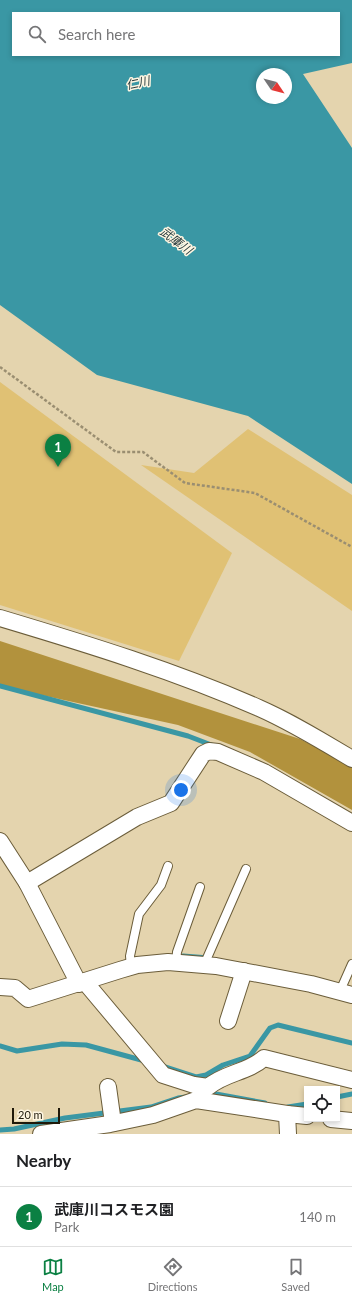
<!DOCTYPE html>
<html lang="en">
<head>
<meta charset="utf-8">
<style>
  :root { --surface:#fff; --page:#f2f2f2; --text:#202124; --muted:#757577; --line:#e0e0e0; --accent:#0b8043 }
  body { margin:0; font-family:Lato,"Noto Sans JP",sans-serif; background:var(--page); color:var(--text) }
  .controls { position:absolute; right:12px; bottom:12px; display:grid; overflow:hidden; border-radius:0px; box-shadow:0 2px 6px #0003 }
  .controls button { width:36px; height:36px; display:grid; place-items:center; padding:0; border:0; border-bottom:1px solid var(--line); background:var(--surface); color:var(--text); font:20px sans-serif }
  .compass { position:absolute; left:256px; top:68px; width:36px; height:36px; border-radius:50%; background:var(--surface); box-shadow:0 2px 6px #0003; rotate:125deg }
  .scale { position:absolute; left:12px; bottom:10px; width:48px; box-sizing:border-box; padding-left:4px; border:2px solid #1f190a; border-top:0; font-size:11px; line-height:14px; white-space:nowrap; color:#1f190a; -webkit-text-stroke:3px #fef6e2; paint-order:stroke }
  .you { position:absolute; left:181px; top:790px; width:14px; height:14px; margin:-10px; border:3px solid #fff; border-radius:50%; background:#1a73e8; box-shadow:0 0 0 6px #1a73e833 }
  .badge { display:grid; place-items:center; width:26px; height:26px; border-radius:50%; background:var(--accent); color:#fff; font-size:13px; font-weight:700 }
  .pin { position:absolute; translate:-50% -33px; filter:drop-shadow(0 1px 2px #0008) }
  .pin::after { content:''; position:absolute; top:21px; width:14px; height:12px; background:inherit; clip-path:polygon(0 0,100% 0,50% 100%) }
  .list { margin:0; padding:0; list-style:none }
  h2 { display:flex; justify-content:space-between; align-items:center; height:52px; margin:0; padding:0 16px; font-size:17px }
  h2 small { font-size:13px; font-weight:400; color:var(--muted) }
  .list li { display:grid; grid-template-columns:26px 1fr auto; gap:12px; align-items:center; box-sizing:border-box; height:60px; padding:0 16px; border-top:1px solid var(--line) }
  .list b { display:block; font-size:15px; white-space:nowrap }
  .list p { margin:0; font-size:13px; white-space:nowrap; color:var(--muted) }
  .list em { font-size:13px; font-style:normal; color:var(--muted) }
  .icon { flex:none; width:22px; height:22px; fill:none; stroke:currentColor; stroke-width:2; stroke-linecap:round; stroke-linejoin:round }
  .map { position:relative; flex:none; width:352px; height:1134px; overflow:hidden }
  .search { position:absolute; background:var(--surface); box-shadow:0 2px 6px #0003; left:12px; right:12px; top:12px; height:44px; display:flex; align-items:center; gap:10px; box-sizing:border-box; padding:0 14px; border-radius:0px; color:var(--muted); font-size:15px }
  .sheet { height:112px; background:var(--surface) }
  nav { display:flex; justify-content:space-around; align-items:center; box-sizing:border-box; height:56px; border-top:1px solid var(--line); background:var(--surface); font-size:11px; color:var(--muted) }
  nav a { display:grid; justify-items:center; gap:2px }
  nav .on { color:var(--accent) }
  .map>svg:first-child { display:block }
</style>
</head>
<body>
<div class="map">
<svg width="352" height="1134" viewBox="0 0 352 1134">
  <rect width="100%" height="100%" fill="#e4d4ae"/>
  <g fill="#e0c174">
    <polygon points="0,382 232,553 179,661 0,605"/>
    <polygon points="248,429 352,495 352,611 141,465 194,473"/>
  </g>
  <polygon fill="#b2923d" points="0,641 300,739 352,766 352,810 250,752 178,725 0,686"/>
  <path fill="#3a97a4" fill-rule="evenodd" d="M 0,0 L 352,0 L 352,63 L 303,74 L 352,148 L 352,484 L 248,416 L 97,375 L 0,305 ZM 13,13 L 339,13 L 339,55 L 13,55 ZM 262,74 L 286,74 L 286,98 L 262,98 Z"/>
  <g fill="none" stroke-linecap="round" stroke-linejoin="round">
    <g stroke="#3a97a4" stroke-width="5">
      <polyline points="0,686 188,736 214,746"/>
      <polyline points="183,956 209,958"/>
      <polyline points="0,1046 17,1051 62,1044 86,1045 145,1061"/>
      <polyline points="162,1066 196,1077 206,1075 223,1065 250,1056 270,1028 278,1025 352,1043"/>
      <polyline points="204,1095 216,1094 265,1103"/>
      <polyline points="337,1097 352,1094"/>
      <polyline points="288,1107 307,1104"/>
      <polyline points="0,1130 14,1129 65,1118 151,1107 178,1098 186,1097"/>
    </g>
    <g stroke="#6b5d3a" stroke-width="10">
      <g id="lane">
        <polyline points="176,963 177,952 200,887"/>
        <polyline points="204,965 246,869"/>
        <polyline points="131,967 130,956 139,914 161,885 168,866"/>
        <polyline points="340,991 352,964"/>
      </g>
    </g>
    <g stroke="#6b5d3a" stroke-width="18">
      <g id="street">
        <path d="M 0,618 C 87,644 175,671 259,708 C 291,722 322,741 352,759"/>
        <polyline points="0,841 27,883 79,984"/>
        <polyline points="27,883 137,817 171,803 203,754 209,751 218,752 264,772 352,823"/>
        <path d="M 85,982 L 163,1075 L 194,1085 L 208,1087 C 226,1072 247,1073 264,1058 L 352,1080"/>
        <polyline points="0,987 15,988 28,999 120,970 137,965 168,962 216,966 311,984 352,995"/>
        <polyline points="228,1021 244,971"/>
        <polyline points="108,1087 113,1123"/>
        <polyline points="287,1114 307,1116"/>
        <polyline points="331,1119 352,1121"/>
        <polyline points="41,1134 110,1124 153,1115 196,1100 287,1114 288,1134"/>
      </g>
    </g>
    <polyline stroke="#9a8e71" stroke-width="2.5" stroke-dasharray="3 2" stroke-linecap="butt" points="0,367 116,452 143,452 185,483 255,493 352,547"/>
    <use href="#lane" stroke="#fff" stroke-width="8"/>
    <use href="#street" stroke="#fff" stroke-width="16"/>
  </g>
  <g text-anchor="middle" stroke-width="3" stroke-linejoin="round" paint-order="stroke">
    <g font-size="12" font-style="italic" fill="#1e3337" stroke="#fef6e2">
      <text transform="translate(138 83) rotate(-12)" y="4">仁川</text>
      <text transform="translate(176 241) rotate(37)" y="4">武庫川</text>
    </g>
  </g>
</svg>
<div class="controls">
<button><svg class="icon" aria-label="locate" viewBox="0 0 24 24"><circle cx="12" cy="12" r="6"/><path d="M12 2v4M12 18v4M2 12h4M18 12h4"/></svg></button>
</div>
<svg class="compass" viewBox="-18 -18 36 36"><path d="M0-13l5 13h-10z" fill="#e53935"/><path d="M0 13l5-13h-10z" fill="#757577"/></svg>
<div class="scale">20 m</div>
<div class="you"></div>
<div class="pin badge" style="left:58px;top:467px">1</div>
<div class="search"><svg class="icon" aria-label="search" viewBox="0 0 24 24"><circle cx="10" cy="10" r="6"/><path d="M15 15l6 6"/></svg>Search here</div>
</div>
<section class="sheet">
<h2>Nearby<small></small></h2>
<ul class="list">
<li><span class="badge">1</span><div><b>武庫川コスモス園</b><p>Park</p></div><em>140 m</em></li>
</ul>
</section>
<nav>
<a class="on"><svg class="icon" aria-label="map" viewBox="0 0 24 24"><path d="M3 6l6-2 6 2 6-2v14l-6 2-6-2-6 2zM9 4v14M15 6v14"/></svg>Map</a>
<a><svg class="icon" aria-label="directions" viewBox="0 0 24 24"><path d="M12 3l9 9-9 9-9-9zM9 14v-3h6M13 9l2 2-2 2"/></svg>Directions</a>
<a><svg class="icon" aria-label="saved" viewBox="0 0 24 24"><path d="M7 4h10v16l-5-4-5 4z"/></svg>Saved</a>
</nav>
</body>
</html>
